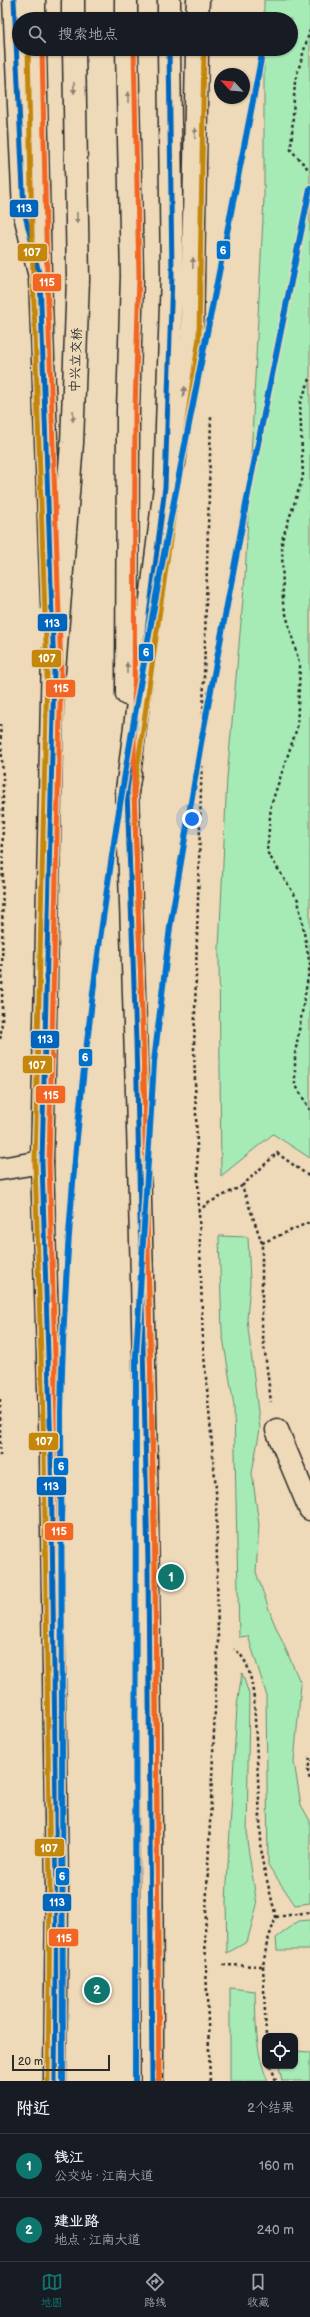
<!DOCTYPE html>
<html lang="zh">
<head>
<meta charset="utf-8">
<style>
  :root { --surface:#171b24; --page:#20242c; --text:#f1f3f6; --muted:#9ea1a6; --line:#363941; --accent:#0f766e }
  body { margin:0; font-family:"Balsamiq Sans","LXGW WenKai TC",sans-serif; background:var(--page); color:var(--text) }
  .controls { position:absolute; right:12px; bottom:12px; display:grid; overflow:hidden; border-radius:8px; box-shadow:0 1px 3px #0004 }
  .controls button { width:36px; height:36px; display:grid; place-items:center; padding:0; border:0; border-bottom:1px solid var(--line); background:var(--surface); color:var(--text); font:20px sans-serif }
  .compass { position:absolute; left:214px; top:68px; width:36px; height:36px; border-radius:50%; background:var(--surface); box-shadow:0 1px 3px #0004; rotate:296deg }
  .scale { position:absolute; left:12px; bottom:10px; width:98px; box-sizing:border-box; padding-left:4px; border:2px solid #2b2b2b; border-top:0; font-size:11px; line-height:14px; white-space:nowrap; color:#2b2b2b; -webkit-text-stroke:3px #eed9b8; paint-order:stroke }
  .you { position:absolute; left:192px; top:819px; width:14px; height:14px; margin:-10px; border:3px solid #fff; border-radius:50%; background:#1a73e8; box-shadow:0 0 0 6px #1a73e833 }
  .badge { display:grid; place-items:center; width:26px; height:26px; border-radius:50%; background:var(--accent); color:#fff; font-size:13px; font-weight:700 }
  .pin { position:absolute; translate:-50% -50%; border:2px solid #fff; box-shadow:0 1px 4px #0006 }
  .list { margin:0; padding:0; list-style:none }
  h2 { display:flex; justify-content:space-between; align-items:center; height:52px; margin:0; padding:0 16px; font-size:17px }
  h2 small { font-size:13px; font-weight:400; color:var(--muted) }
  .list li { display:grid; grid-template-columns:26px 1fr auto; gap:12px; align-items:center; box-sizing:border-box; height:64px; padding:0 16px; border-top:1px solid var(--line) }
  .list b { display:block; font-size:15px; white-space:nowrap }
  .list p { margin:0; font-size:13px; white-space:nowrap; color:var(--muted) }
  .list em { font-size:13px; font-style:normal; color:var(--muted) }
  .icon { flex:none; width:22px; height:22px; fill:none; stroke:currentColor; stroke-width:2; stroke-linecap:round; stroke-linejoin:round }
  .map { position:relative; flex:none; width:310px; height:2081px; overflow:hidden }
  .search { position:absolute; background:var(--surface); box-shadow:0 1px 3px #0004; left:12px; right:12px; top:12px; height:44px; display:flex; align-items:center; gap:10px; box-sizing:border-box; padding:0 14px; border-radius:22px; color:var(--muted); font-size:15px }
  .sheet { height:180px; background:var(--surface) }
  nav { display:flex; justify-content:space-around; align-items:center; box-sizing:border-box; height:56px; border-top:1px solid var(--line); background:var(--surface); font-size:11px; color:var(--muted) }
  nav a { display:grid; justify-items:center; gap:2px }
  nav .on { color:var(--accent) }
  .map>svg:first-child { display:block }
</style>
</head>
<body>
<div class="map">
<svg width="310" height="2081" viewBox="0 0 310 2081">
  <rect width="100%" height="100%" fill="#eed9b8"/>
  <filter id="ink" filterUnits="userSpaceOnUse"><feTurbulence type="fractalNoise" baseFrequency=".025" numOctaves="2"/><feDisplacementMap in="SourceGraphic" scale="8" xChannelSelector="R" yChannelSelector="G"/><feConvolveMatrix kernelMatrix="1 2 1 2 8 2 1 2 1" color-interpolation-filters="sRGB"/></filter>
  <g filter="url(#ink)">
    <g fill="#a6ebb6" stroke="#688b70">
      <polygon points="264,0 310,0 310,1158 273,1134 221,1176 219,949 227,778 245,577 264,198 264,49 291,49 291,19 264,19"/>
      <polygon points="219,1236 248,1237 250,1283 247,1319 260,1429 252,1473 259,1525 256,1572 272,1618 301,1684 294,1762 301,1805 310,1821 310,1903 295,1905 268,1865 266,1693 248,1636 239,1637 234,1406 222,1331"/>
      <polygon points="242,1673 249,1694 247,1841 257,1905 247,1942 227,1953 226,1901 237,1706"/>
      <polygon points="310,1920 310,1950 277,1950 276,1938 299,1921"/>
      <path d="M 230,1988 L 255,1991 C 256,2021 255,2053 268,2081 L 230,2081 Z"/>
      <polygon points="295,2051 310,2052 310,2081 282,2081 279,2066 295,2066"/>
    </g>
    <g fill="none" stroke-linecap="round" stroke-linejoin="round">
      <g stroke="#2b2b2b" stroke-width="25">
        <g id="minor">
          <polyline points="0,1169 42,1162"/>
          <polyline points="277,1430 310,1509"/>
        </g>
      </g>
      <g stroke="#2b2b2b" stroke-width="25">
        <g id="major">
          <polyline points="34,0 34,19"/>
          <polyline points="197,19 198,0"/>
          <polyline points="35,49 40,277 52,604"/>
          <polyline points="174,463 192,336 197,49"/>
          <polyline points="53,653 42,1162 51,1453 57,1890 55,2081"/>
          <path d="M 130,773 L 127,791 C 143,1221 152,1651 152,2081"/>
        </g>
      </g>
      <g stroke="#2b2b2b" stroke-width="25">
        <g id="highway">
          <polyline points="14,0 24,211 40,277"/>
          <polyline points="73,0 73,19"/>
          <polyline points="126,0 126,19"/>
          <polyline points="169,0 169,19"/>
          <polyline points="127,49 132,276 128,410 127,694"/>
          <polyline points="54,671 72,443 78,279 74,49"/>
          <polyline points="127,791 165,487 172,274 169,49"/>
        </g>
      </g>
      <g stroke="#2b2b2b" stroke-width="2.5" stroke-dasharray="3 3" stroke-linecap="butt">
        <polyline points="310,30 295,81 291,150 310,171"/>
        <polyline points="310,379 300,403 303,477 282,540 283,603 300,666 297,728 271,805 267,852 298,900 310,965 295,1054 295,1084 310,1110"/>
        <polyline points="0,724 3,778 2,1021 0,1041"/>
        <polyline points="242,1186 277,1153 310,1177"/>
        <polyline points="198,1211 210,1202 242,1186 262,1243 262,1328 271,1402"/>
        <polyline points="262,1243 310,1222"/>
        <polyline points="0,1399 0,1459"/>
        <polyline points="310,1758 308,1771 310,1780"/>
        <polyline points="276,1917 310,1912"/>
        <path d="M 223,1965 L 263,1966 L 267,1943 L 276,1917 L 262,1860 L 254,1698 C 251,1680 250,1660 234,1649"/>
        <polyline points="263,1966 266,2036"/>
        <polyline points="271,2066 276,2081"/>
        <polyline points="210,2081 205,1936 218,1641 216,1489 203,1344 194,1048 211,417"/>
      </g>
      <use href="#minor" stroke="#eed9b8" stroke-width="22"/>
      <use href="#major" stroke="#eed9b8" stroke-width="22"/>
      <use href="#highway" stroke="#eed9b8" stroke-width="22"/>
      <g stroke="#eed9b8" stroke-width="8">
        <g id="bus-1">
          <polyline points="14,0 24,211 40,277 54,671 42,1162 51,1453 57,1890 55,2081"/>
          <polyline points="152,2081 148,1563 136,1041 127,791 165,487 172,274 169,49"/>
        </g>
      </g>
      <g stroke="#eed9b8" stroke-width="8">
        <g id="bus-2">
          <polyline points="28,49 33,277 47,671 35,1162 44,1453 50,1890 48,2081"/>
          <polyline points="159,2081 155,1563 143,1041 134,791 199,337 204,49"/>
        </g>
      </g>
      <g stroke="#eed9b8" stroke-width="8">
        <g id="bus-3">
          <polyline points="42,49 47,277 61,671 49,1162 58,1453 64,1890 62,2081"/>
          <polyline points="134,49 139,276 135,410 134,791 143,1041 155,1563 159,2081"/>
        </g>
      </g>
      <use href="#bus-1" stroke="#0065bd" stroke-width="5"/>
      <use href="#bus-2" stroke="#c4870b" stroke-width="5"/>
      <use href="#bus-3" stroke="#f26522" stroke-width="5"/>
      <g stroke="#eed9b8" stroke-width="9">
        <g id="metro-1">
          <path d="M 63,2081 L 61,1412 C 69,955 177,497 263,49"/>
          <polyline points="135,2081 136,1356 154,1062 170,927 201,743 251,478 310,188"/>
        </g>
      </g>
      <use href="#metro-1" stroke="#0072ce" stroke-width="6"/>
    </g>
    <defs><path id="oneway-solid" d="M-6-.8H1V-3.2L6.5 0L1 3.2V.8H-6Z"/></defs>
    <g fill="#8c8272">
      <use href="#oneway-solid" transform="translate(74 88) rotate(89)"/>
      <use href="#oneway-solid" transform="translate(128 97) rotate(-91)"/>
      <use href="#oneway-solid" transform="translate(195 133) rotate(-89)"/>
      <use href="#oneway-solid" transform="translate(77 218) rotate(89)"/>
      <use href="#oneway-solid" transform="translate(193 263) rotate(-89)"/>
      <use href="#oneway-solid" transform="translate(184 392) rotate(-82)"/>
      <use href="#oneway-solid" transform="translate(73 416) rotate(92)"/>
      <use href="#oneway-solid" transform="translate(127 668) rotate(-90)"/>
    </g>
  </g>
  <g text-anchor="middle" stroke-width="3.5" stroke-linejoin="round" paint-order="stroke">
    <g font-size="13" fill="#2b2b2b" stroke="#eed9b8">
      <text transform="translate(75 360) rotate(-88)" y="5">中兴立交桥</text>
    </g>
  </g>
  <g stroke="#eed9b8" stroke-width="1.5">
    <rect x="9" y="199" width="30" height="19" rx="4" fill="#0065bd"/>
    <rect x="216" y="240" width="15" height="20" rx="4" fill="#0072ce"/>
    <rect x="17" y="243" width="31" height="19" rx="4" fill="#c4870b"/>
    <rect x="32" y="273" width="30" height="19" rx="4" fill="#f26522"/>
    <rect x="37" y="613" width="31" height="19" rx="4" fill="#0065bd"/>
    <rect x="138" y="643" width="16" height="19" rx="4" fill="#0072ce"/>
    <rect x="31" y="649" width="31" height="19" rx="4" fill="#c4870b"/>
    <rect x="45" y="679" width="31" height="19" rx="4" fill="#f26522"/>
    <rect x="30" y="1030" width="30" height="19" rx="4" fill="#0065bd"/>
    <rect x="78" y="1048" width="15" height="19" rx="4" fill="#0072ce"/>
    <rect x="22" y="1055" width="31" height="19" rx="4" fill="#c4870b"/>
    <rect x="35" y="1085" width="31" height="19" rx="4" fill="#f26522"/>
    <rect x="28" y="1432" width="31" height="19" rx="4" fill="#c4870b"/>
    <rect x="53" y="1457" width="16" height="19" rx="4" fill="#0072ce"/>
    <rect x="36" y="1476" width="31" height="20" rx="4" fill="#0065bd"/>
    <rect x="44" y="1522" width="30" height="19" rx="4" fill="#f26522"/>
    <rect x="34" y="1838" width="31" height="19" rx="4" fill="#c4870b"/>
    <rect x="55" y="1867" width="15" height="19" rx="4" fill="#0072ce"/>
    <rect x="42" y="1893" width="30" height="19" rx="4" fill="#0065bd"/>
    <rect x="48" y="1928" width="31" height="19" rx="4" fill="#f26522"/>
  </g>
  <g font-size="11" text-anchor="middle" font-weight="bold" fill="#fff">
    <text x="24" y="212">113</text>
    <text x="223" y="254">6</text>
    <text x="32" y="256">107</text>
    <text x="47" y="286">115</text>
    <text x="52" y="627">113</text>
    <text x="146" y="656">6</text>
    <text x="47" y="662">107</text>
    <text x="61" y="692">115</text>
    <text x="45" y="1043">113</text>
    <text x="85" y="1061">6</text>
    <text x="37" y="1069">107</text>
    <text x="51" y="1099">115</text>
    <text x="44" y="1445">107</text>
    <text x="61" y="1470">6</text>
    <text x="51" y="1490">113</text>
    <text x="59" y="1535">115</text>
    <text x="49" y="1852">107</text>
    <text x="62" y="1880">6</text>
    <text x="57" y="1906">113</text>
    <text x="64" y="1942">115</text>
  </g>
</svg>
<div class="controls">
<button><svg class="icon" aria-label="locate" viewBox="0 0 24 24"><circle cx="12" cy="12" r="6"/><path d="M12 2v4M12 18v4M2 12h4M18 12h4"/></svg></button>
</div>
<svg class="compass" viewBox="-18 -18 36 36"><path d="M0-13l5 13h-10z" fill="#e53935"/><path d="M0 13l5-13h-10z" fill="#9ea1a6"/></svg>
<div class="scale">20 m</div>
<div class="you"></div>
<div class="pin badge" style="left:171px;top:1577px">1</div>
<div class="pin badge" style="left:97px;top:1990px">2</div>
<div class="search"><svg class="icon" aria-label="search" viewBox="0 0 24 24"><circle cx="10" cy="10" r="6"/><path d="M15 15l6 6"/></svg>搜索地点</div>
</div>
<section class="sheet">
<h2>附近<small>2个结果</small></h2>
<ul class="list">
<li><span class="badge">1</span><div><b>钱江</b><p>公交站 · 江南大道</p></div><em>160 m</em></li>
<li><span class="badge">2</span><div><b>建业路</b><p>地点 · 江南大道</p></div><em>240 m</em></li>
</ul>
</section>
<nav>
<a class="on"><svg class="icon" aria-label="map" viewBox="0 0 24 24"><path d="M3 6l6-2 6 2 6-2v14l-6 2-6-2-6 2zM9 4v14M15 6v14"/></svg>地图</a>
<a><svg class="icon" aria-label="directions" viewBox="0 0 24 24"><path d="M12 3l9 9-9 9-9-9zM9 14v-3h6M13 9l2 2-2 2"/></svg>路线</a>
<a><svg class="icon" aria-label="saved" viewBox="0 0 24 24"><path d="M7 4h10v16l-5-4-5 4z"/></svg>收藏</a>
</nav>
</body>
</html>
